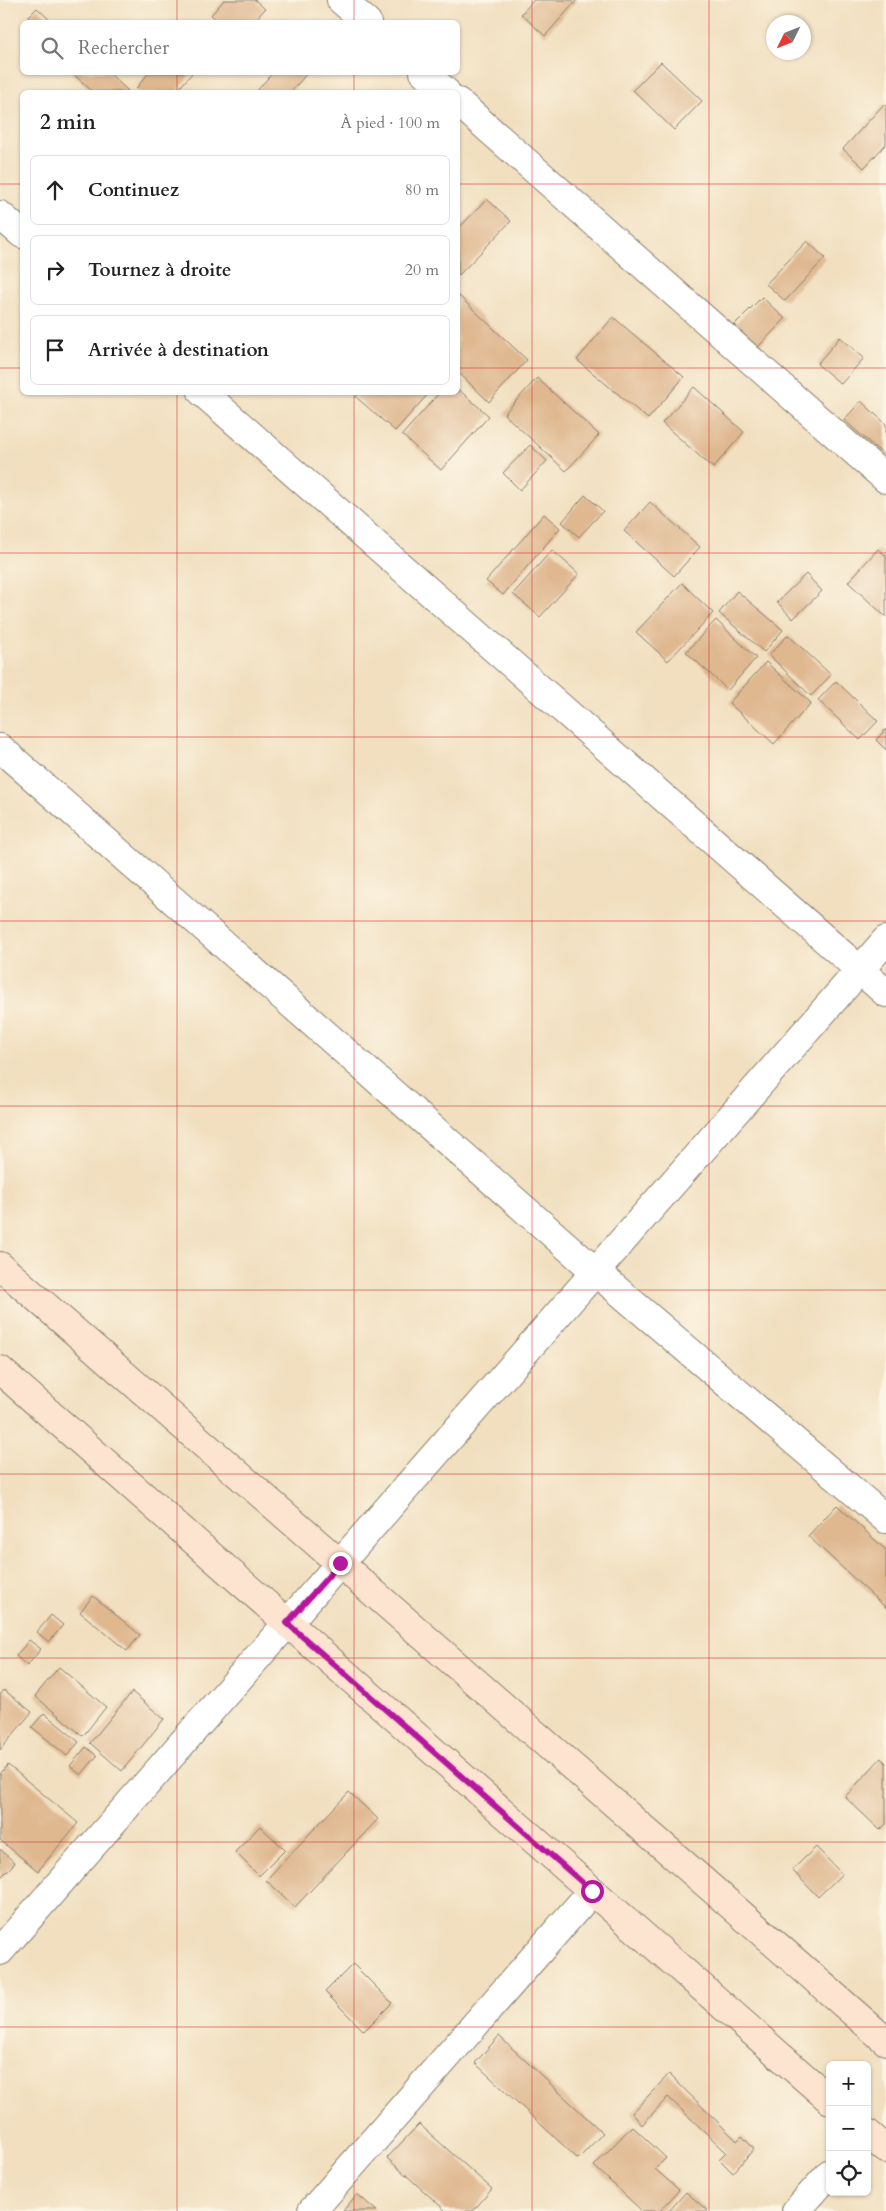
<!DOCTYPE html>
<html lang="fr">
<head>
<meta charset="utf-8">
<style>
  :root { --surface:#fff; --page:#f6f6f6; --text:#222; --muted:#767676; --line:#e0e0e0 }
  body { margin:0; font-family:Cardo,serif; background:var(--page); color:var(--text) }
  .controls { position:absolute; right:15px; bottom:15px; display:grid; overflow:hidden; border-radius:8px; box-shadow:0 1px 4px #0004 }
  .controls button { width:45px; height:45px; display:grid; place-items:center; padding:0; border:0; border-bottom:1px solid var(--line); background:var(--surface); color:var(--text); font:25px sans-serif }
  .compass { position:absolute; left:766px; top:15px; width:45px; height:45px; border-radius:50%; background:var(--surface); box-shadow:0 1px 4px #0004; rotate:227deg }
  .stop { position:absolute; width:15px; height:15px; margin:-11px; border:4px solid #b5179e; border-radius:50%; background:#fff }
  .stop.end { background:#b5179e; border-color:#fff; box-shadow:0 1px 5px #0008 }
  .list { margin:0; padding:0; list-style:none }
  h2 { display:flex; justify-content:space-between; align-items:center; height:65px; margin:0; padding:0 20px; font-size:21px }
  h2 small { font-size:16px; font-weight:400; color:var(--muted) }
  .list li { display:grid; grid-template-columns:32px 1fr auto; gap:15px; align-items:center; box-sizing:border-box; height:70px; margin:0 10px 10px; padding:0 10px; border:1px solid var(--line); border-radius:8px }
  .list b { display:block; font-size:19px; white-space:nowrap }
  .list em { font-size:16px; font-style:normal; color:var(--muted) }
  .icon { flex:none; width:28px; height:28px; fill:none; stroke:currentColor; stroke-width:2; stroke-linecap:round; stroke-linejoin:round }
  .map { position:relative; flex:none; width:886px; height:2211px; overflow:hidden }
  .search { position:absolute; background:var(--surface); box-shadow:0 1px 4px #0004; left:20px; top:20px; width:440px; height:55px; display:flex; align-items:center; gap:12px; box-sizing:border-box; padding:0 18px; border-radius:8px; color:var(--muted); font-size:19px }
  .panel { position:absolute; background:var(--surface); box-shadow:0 1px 4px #0004; left:20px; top:90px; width:440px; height:305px; border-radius:8px }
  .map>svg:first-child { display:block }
</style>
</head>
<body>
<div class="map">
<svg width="886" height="2211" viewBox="0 0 886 2211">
  <rect width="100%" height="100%" fill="#fcf5e5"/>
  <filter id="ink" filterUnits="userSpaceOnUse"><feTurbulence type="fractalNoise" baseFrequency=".02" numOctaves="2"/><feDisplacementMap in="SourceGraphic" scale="10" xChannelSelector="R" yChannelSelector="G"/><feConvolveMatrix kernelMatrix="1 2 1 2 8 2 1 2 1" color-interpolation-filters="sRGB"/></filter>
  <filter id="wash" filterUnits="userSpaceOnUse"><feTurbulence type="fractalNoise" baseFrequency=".0096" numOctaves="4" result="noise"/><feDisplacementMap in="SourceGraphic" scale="20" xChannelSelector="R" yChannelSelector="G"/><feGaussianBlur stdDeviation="1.12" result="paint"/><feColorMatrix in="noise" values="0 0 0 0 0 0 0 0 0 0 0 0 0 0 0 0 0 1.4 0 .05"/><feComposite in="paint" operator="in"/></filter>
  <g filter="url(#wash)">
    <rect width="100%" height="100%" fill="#f1dfbf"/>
    <g id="blocks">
      <g fill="#dfb890">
        <polygon points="224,0 255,0 265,9 253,22 220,22 211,15"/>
        <polygon points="534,0 577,0 545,36 521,14"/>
        <polygon points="37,8 52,22 23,22"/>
        <polygon points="661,62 702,101 674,130 633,90"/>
        <polygon points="71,72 108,72 128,91 126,92 93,92"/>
        <polygon points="149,72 193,72 176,92 140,92 136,89"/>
        <polygon points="273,72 308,72 291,92 256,92"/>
        <polygon points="884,104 886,106 886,144 864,168 843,149"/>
        <polygon points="487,199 511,221 458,276 458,229"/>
        <polygon points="807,241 825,258 785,301 766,284"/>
        <polygon points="458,295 527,360 489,402 458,372"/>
        <polygon points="762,297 785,319 757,348 734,325"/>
        <polygon points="613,317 684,377 648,419 577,360"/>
        <polygon points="840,337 864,358 841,384 817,364"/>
        <polygon points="537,378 599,435 566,471 504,414"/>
        <polygon points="694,387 744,432 713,468 662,423"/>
        <polygon points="458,389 489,416 441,470 402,435 440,392 458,392"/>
        <polygon points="360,392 430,392 395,431 356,397"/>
        <polygon points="861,401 886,424 886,457 844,420"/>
        <polygon points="530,445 547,461 520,490 503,473"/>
        <polygon points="585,495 603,511 579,537 562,522"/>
        <polygon points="650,502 700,547 674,576 624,531"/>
        <polygon points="544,514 560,528 503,595 486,581"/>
        <polygon points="878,549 886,556 886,617 848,582"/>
        <polygon points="552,550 579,574 540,617 513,594"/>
        <polygon points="806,574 822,591 793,619 777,602"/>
        <polygon points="682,583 713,613 668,661 636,632"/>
        <polygon points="737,591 783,630 764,652 719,613"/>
        <polygon points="716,620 756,658 728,690 686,652"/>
        <polygon points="788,635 831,675 811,696 769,655"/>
        <polygon points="766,662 811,703 774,744 729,703"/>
        <polygon points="836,681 878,721 860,740 818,700"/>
        <polygon points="886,729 886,750 876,740"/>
        <polygon points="837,1505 886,1550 886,1608 808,1536"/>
        <polygon points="93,1596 140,1635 127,1651 80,1612"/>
        <polygon points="51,1615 63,1625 49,1642 37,1632"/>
        <polygon points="29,1640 41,1649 27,1666 16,1656"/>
        <polygon points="59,1667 106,1707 83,1736 35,1696"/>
        <polygon points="4,1690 32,1712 0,1750 0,1695"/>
        <polygon points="132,1692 164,1719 122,1771 90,1743"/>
        <polygon points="44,1713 79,1742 67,1756 32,1727"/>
        <polygon points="86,1747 97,1756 81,1775 70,1766"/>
        <polygon points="881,1758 886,1763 886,1824 880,1830 845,1797"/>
        <polygon points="8,1765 78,1823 38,1871 0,1840 0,1774"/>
        <polygon points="349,1792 378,1819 295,1907 266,1880"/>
        <polygon points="260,1826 285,1850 259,1876 235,1852"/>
        <polygon points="816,1847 842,1874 818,1897 792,1870"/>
        <polygon points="0,1849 15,1863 0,1878"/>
        <polygon points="353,1964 392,2003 364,2031 325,1992"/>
        <polygon points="499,2036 603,2133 578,2159 475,2063"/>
        <polygon points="669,2074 737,2141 742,2136 754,2149 733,2173 719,2159 726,2152 668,2097 642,2125 632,2113"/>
        <polygon points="419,2124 492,2189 473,2211 446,2211 387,2158"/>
        <polygon points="632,2126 666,2158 655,2169 679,2190 660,2211 642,2211 594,2166"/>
        <polygon points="686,2192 708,2211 669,2211"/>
        <polygon points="357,2194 377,2211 343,2211"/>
      </g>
    </g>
  </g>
  <g filter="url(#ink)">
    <use href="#blocks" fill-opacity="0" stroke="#867e6e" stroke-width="1"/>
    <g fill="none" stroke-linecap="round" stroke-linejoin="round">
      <g stroke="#867e6e" stroke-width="30">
        <g id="street">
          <polyline points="341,0 367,22"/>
          <polyline points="424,72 446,92"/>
          <polyline points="458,102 886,479"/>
          <polyline points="0,215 22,234"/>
          <polyline points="202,392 886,993"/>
          <polyline points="0,748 596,1272 886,1519"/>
          <polyline points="0,1951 886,940"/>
          <polyline points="312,2211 592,1891"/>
          <polyline points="796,2211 830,2173"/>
        </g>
      </g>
      <g stroke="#867e6e" stroke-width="30">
        <g id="secondary">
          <polyline points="0,1266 886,2041"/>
          <polyline points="0,1370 830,2100"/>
          <polyline points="867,2133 886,2149"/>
        </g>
      </g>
      <use href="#street" stroke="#fff" stroke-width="28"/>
      <use href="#secondary" stroke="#fde4d0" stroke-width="28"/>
    </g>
  </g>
  <g fill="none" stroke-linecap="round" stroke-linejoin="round" filter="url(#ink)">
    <polyline stroke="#b5179e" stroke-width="6" points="340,1563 287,1623 592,1891"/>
  </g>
  <path fill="none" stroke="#d62828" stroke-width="1" stroke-opacity="0.55" d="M 177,0 L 177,22M 354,0 L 354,22M 532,0 L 532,2211M 709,0 L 709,2211M 177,72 L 177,92M 354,72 L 354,92M 0,184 L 22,184M 458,184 L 886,184M 0,368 L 22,368M 458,368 L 886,368M 177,392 L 177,2211M 354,392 L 354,2211M 0,553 L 886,553M 0,737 L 886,737M 0,921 L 886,921M 0,1106 L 886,1106M 0,1290 L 886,1290M 0,1474 L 886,1474M 0,1658 L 886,1658M 0,1842 L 886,1842M 0,2027 L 886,2027"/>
</svg>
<div class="controls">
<button>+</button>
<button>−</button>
<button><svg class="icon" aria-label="locate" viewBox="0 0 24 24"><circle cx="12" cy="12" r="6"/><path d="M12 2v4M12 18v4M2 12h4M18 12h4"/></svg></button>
</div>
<svg class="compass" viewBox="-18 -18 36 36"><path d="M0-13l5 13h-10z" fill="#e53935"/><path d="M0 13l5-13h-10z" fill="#767676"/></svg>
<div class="stop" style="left:592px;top:1891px"></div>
<div class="stop end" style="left:340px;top:1563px"></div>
<div class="search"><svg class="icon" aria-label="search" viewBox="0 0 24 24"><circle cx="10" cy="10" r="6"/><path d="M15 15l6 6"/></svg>Rechercher</div>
<section class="panel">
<h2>2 min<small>À pied · 100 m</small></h2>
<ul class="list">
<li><svg class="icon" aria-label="ahead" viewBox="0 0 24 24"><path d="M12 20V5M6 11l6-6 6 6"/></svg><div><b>Continuez</b></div><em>80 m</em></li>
<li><svg class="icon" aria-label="right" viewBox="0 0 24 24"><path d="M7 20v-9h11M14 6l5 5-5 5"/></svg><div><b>Tournez à droite</b></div><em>20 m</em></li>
<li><svg class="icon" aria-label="arrive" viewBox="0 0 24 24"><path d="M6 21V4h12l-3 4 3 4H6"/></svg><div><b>Arrivée à destination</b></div></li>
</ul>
</section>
</div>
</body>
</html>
